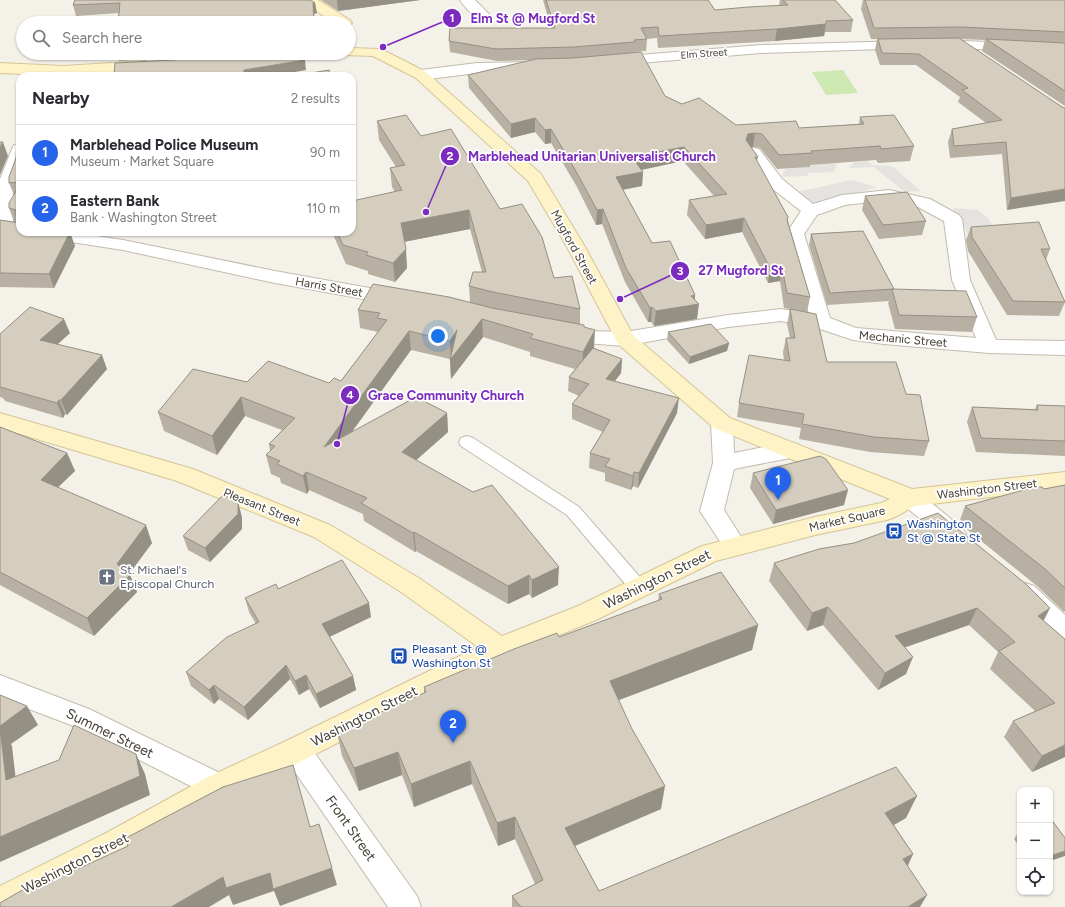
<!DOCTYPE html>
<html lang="en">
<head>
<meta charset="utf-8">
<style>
  :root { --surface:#fff; --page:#f2f2f3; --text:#2b2b33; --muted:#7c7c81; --line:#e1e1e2; --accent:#2563eb }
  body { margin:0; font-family:Figtree,sans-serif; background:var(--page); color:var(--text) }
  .controls { position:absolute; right:12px; bottom:12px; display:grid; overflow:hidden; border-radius:8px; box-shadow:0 1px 3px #0004 }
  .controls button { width:36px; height:36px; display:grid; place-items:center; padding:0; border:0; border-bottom:1px solid var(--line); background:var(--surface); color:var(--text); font:20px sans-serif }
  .you { position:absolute; left:438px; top:336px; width:14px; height:14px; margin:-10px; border:3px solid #fff; border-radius:50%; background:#1a73e8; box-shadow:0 0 0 6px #1a73e833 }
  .badge { display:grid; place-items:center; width:26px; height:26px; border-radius:50%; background:var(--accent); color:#fff; font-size:13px; font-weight:700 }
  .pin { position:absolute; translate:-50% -33px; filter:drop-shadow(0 1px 2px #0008) }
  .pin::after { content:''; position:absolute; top:21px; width:14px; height:12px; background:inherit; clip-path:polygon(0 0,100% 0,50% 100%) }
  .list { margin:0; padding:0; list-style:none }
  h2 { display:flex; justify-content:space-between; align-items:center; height:52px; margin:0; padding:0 16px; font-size:17px }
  h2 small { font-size:13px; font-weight:400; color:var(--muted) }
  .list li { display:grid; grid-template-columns:26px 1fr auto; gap:12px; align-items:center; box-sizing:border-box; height:56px; padding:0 16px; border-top:1px solid var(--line) }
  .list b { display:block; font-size:15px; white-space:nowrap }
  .list p { margin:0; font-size:13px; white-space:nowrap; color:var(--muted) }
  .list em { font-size:13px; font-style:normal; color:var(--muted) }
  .icon { flex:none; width:22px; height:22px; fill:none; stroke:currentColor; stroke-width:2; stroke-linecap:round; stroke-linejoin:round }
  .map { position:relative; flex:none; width:1065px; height:907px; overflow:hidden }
  .search { position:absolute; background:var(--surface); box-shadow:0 1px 3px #0004; left:16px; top:16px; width:340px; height:44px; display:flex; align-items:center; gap:10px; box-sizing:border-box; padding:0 14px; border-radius:22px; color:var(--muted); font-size:15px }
  .panel { position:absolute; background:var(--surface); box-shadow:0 1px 3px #0004; left:16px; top:72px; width:340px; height:164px; border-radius:12px }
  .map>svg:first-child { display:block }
</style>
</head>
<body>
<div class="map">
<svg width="1065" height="907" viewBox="0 0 1065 907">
  <rect width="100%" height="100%" fill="#f4f1e8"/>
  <polygon fill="#cde8b0" points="843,70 858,93 826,95 812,72"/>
  <g fill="#e5e3df">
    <polygon points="867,161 872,165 892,166 921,191 905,192 874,167 849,168 855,162"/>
    <polygon points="837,163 834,172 808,173 807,176 781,177 786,169 809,167 809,165"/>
    <polygon points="851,180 877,187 796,211 802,197 798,192"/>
    <polygon points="953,208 978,210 989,219 994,230 971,240"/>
  </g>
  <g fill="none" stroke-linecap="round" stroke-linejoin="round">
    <g stroke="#c2bcad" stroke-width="2">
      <polygon id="lane" points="467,436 473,438 579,507 645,583 648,588 645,593 639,595 633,593 567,515 461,446 459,442 461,438"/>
    </g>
    <g stroke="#c2bcad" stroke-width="2">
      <g id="street">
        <path d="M 460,0 L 475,0 L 492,17 L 490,20 C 478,23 466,9 460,0 Z"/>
        <polygon points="938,40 1065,45 1065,53 933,47 931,44 933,41"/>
        <polygon points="906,41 911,42 913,45 911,48 761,53 615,65 610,64 608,61 610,58 615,57 761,45"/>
        <polygon points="531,62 536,64 539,67 536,70 477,73 421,80 416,78 413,75 416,72 421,70 477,63"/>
        <polygon points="20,144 20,171 13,191 13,223 20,225 20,232 70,232 123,240 275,271 397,293 404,295 407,299 404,303 397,305 275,283 123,250 0,231 0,179 12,149 14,145"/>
        <path d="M 753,148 L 759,149 L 782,179 L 813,204 L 842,195 L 889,190 L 930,199 L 959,215 L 962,219 L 970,280 L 996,340 L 1065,341 L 1065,355 L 989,353 L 884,344 L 853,340 L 817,328 L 781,321 L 728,327 L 625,346 L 585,343 L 559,338 L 556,333 L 559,328 L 566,327 L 585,331 L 625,332 L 728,315 L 781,309 L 809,314 L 786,234 L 801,211 L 770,187 L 747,157 L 745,153 L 747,149 ZM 889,200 L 918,207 L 944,221 L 952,280 L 976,338 L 856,328 L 830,318 L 804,234 L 817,215 L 845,205 Z"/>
        <polygon points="722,415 730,418 733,423 734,453 790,442 798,444 801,450 798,456 790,458 734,469 724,510 747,546 743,552 735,555 727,552 700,511 713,463 711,423 714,418"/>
        <polygon points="910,490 918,492 962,528 966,534 962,540 954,543 946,540 902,504 899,498 902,492"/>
        <polygon points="1025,583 1034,586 1065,615 1065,641 1056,638 1016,600 1013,593 1016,586"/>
        <polygon points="0,675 89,709 228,777 232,786 228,795 218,799 208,795 71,725 0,698"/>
        <polygon points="296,738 306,741 417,896 421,907 388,907 286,759 282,750 286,741"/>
      </g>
    </g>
    <g stroke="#d4c598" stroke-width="2">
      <g id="secondary">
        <polygon points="301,0 318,0 350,20 352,23 349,26 349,23 335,23 303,3"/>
        <polygon points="349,48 381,49 426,72 541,174 585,247 633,335 730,418 912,489 1065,472 1065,488 915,506 895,517 887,520 815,535 716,561 596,620 508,656 306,759 228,795 128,852 21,907 0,907 0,886 108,832 208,777 286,741 478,647 401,592 314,537 177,481 0,428 0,413 193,469 330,525 419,578 502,636 578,606 702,546 815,517 881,503 890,499 714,428 618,344 567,247 528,181 416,78 373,56 344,55 342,53 349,53"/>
        <polygon points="145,61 150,63 153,66 150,69 63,76 0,73 0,63 63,66"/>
      </g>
    </g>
    <use href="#lane" fill="#fff" fill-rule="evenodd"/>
    <use href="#street" fill="#fff" fill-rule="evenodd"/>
    <use href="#secondary" fill="#fef3c7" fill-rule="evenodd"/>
  </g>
  <g fill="#b7b0a3">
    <polygon points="75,0 315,3 317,13 314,14 315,23 118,23 119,13 76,16 73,5"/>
    <polygon points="321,0 420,0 338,11"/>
    <polygon points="543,0 708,0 715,10 779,6 780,0 835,0 853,20 851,32 825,32 824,36 775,41 658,48 657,38 647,39 646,51 634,52 634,53 665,96 682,104 736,125 799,128 859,124 860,117 914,146 910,161 878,163 876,160 810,165 810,167 777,169 760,148 753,147 751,147 758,157 757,161 788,217 788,221 810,297 807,312 784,308 780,281 768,283 742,232 705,239 687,215 689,200 714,196 683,161 641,170 643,172 642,186 623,190 652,243 695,295 695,299 697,319 654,326 651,322 648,322 625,282 602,224 596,225 577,187 551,143 545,144 535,132 511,138 469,88 468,75 534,60 497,61 450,52 449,41 551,28"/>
    <polygon points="863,0 1065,0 1065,106 982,51 985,40 960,39 1062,107 1007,210 1002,154 950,158 948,142 952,129 986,123 958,102 960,97 916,65 880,65 875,50 877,39 871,39 861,9"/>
    <polygon points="116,53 223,53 119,61"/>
    <polygon points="377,121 421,136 500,209 554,278 580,309 580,325 594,348 622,359 621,373 615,381 677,413 638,488 633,486 631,490 605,481 605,473 589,468 590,453 603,432 572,419 572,404 579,396 568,391 569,377 575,369 530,356 530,352 483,337 451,379 450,359 411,350 352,432 447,413 448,432 416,460 558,585 532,598 529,594 508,604 416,551 415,552 364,521 363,514 309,490 307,494 281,483 280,478 271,474 266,455 270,451 269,444 282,430 245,416 217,455 164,431 158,412 247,382 329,383 341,381 378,332 360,328 358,310 470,302 469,286 482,272 470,229 404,242 407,268 395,282 368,274 368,271 346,264 332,232 352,232 395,192 392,187 390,168 396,167 379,140"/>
    <polygon points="20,140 20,232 75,246 54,288 0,287 0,220 14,222 9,208 14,195 9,183 16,158"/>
    <polygon points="865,196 926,221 922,235 879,239 862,210"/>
    <polygon points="971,227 1050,249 1046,260 1065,302 1059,316 1007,315 968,251 966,240"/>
    <polygon points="811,234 894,289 977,317 972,332 895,329 888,303 889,301 827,305 809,245"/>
    <polygon points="790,309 827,362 906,394 929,441 924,456 870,452 799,439 801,428 737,417 739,403 784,360 783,352 786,338 790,338 787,324"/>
    <polygon points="668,332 729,343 727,351 689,364 667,340"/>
    <polygon points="70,333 57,344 107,369 67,415 65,414 63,418 5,401 3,398 0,397 0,334"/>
    <polygon points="1037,405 1065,406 1065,456 976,452 967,422 972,407 1035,409"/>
    <polygon points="0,427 67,453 75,471 58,487 152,543 129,574 130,575 137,592 94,636 0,585"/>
    <polygon points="753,473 844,505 773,524 750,488"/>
    <polygon points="1065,485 1065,611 1064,612 1037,586 959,523 965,506 1044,489"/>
    <polygon points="242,517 242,529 210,562 188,550 183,536"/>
    <polygon points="774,563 1044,621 1065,639 1065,757 1032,772 1004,737 1013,721 1035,711 990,669 998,652 969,625 905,647 906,674 878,690 823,625 807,631 769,581"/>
    <polygon points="278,589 371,617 329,637 353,676 356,690 320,708 309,689 299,695 290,679 248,720 219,699 214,704 191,686 186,672 256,624 249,612 245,598"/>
    <polygon points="659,594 758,625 752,650 619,700 661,809 575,846 599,891 906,818 894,825 913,854 908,866 920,907 512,907 512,896 535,884 515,839 498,846 472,784 414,807 402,775 359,791 342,756 337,732 424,693 424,687 658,601"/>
    <polygon points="1020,832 1020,848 1014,839 1018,833"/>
  </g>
  <g fill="#959084">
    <polygon points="337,0 420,0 338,11"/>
    <polygon points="313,3 315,3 317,13 314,14 315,23 314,23"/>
    <polygon points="826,24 824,36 775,41 777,29"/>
    <polygon points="305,60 306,70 273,76 244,76 244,70"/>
    <polygon points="535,118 535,132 511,138 511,124"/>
    <polygon points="551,129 551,143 545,144 545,130"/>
    <polygon points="755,133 753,147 746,148 746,140 748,134"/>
    <polygon points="3,142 8,156 0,175 0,148"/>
    <polygon points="684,147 683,161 631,172 632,157"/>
    <polygon points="643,172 642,186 615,191 616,177"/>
    <polygon points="1065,189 1065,201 1007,210 1011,198"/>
    <polygon points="603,209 602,224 596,225 597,210"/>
    <polygon points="469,210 470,229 403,242 401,223"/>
    <polygon points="744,218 742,232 705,239 706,225"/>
    <polygon points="70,232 75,246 54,288 49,274"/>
    <polygon points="406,249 407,268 395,282 393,263"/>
    <polygon points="782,267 780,281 768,283 770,268"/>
    <polygon points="695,295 694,305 699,304 697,319 654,326 656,311 691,296"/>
    <polygon points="652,307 651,322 648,322 650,308"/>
    <polygon points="64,319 70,333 46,355 40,340"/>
    <polygon points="482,319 483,337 451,379 450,360 451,359 450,341 457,330"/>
    <polygon points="595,330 594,349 582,370 583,352"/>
    <polygon points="409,331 411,350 327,466 324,447"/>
    <polygon points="729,343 727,351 689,364 690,357"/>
    <polygon points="102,355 107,369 67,415 61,400"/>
    <polygon points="622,359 621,373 605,394 606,379"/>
    <polygon points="241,397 245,416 217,455 212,436"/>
    <polygon points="679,398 677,413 638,488 639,473"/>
    <polygon points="59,400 65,414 63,418 57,403"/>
    <polygon points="447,413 448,432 404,471 402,452"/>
    <polygon points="67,453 75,471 48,497 41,480"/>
    <polygon points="306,472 309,490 307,494 303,476"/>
    <polygon points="634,472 633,486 631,490 633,476"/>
    <polygon points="848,490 844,505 773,524 776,510"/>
    <polygon points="238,502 242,517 242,529 210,562 205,548"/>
    <polygon points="146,525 152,543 124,581 130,575 137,592 94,636 87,618 117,564"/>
    <polygon points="414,532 416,551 415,552 413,533"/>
    <polygon points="559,567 558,585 532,598 532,580"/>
    <polygon points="529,575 529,594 508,604 508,586"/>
    <polygon points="369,603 371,617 325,639 322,624"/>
    <polygon points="828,607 823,625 807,631 812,613"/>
    <polygon points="977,608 969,625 889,653 895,636"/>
    <polygon points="1050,608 1041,626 1038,616"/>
    <polygon points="758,625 752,650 608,704 610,681"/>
    <polygon points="913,657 906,674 878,690 885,673"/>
    <polygon points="286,665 290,679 248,720 244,707"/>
    <polygon points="306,675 309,689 299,695 295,681"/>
    <polygon points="353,676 356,690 320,708 316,694"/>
    <polygon points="214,685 219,699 214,704 209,690"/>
    <polygon points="27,706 38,725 11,744 12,746 18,799 6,780 0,736 0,726"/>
    <polygon points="1065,745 1065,757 1032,772 1042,756"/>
    <polygon points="398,752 402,775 359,791 354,768"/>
    <polygon points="136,754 145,774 150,795 0,862 0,837"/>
    <polygon points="470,761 472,784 414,807 411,784"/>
    <polygon points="665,786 661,809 565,850 565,828"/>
    <polygon points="917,796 906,818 875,835 885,813"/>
    <polygon points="515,817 515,839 498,846 497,823"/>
    <polygon points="1065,851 1065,856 1050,861 1050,856"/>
    <polygon points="913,854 902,876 903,859"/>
    <polygon points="332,868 337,885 280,906 274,891 233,905 229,895 209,907 171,907 223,877"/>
    <polygon points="927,895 920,907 908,907"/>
  </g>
  <g fill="#d5cdbd" stroke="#959084">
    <polygon points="75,0 311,0 315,3 313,3 314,23 118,23 120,3 73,5"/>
    <polygon points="546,0 708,0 715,10 748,7 788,5 783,0 835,0 853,20 826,21 826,24 777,29 659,36 658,27 641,28 647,39 634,40 635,42 573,47 496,49 449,41 450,28 555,28"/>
    <polygon points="865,0 1065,0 1065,32 962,27 874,28"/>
    <polygon points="959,38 1062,107 1065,108 1065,189 1011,198 1006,142 954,146 952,129 1002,120 962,90 968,88 919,54 882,53 878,39"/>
    <polygon points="986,39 1065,43 1065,91"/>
    <polygon points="641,52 665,96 682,104 699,98 736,125 796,121 799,128 864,124 860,117 894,115 914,146 881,149 880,146 811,151 812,153 779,155 762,134 755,133 748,134 746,140 758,157 755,157 788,217 787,220 810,297 787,293 782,267 770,268 744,218 706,225 689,200 727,194 684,147 632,157 643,172 616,177 652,243 670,241 695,295 691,296 699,304 656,311 652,307 650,308 626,268 603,209 597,210 577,173 551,129 545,130 535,118 511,124 468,75 536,59 573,58"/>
    <polygon points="237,53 302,53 305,60 244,70 244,76 114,76 115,63 173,60"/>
    <polygon points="329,70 330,73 336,73 337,76 306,76 305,74"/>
    <polygon points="406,115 421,136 451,129 500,209 522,204 542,237 554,278 572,276 580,309 493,292 469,286 473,272 486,272 469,210 401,223 406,249 393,263 366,255 368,252 343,245 337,232 352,232 352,201 402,190 390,168 405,165 377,121"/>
    <polygon points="20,140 20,182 9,183 9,177 16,158 17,141"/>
    <polygon points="0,142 3,142 0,148"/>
    <polygon points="20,184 20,216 16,216 16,210 9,208 9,203"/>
    <polygon points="907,192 926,221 883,225 865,196"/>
    <polygon points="0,220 20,223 20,232 70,232 49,274 0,273"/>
    <polygon points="1039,222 1050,249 1041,249 1065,302 1013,301 972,237 971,227"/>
    <polygon points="863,231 894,289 830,293 811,234"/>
    <polygon points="373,284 449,297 492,308 584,325 584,327 595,330 583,352 530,338 533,334 482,319 450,360 457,330 450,341 409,331 324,447 416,397 447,413 402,452 473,492 492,485 559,567 532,580 529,575 508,586 414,532 413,533 361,503 367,498 306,472 303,476 277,464 280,461 266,455 275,446 269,444 295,418 241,397 212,436 158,412 193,369 247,382 268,361 329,383 334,378 341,381 387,320 377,318 380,313 358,310"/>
    <polygon points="892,289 966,291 977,317 899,315"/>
    <polygon points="30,307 64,319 40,340 102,355 61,400 59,400 57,403 0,387 0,334"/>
    <polygon points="790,309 816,314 827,362 896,362 906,394 920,395 929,441 874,437 802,424 804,414 739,403 749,355 790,361 786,338 795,338"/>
    <polygon points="711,324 729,343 690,357 668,332"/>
    <polygon points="593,348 622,359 606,379 679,398 639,473 634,472 633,476 605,466 610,459 590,453 610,420 572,404 589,384 569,377"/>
    <polygon points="1037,405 1065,406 1065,441 981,438 972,407 1038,410"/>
    <polygon points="0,427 67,453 41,480 146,525 117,564 130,575 87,618 0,572"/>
    <polygon points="820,456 826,459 848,490 776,510 753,473"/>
    <polygon points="1065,485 1065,588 1045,569 965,506 1035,487 1042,487 1044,489"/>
    <polygon points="223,495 238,502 238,514 205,548 183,536"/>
    <polygon points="938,513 1026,584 1050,608 1038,616 1065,639 1065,745 1042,756 1013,721 1055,703 999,651 1015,642 977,608 895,636 913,657 885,673 828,607 812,613 774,563 819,549 854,543"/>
    <polygon points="342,560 369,603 322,624 353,676 316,694 306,675 295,681 286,665 244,707 214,685 209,690 186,672 227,637 259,622 245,598 276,584 278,589"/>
    <polygon points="721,572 758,625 610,681 632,729 665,786 565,828 599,891 896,767 917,796 885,813 913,854 903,859 927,895 908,907 521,907 512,896 543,880 515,817 497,823 470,761 411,784 398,752 354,768 337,732 426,692 424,687 514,649 557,633 559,637 662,599 659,594"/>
    <polygon points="0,695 27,706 0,726"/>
    <polygon points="74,725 136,754 140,776 0,837 0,728 6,780 59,760"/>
    <polygon points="293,765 310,827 319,824 332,868 273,889 270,873 226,888 223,877 171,907 0,907 0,903 36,882 38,887 128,846 126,838 223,787"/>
    <polygon points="1051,819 1065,838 1065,851 1050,856 1050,820"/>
  </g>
  <defs>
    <g id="bus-square" transform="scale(0.9)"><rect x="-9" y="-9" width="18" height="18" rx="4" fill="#1a4fb4" stroke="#fff"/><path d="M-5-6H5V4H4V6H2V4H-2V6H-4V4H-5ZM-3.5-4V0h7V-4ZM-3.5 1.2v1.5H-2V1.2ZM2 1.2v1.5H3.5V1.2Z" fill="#fff"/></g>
    <g id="church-square" transform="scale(0.9)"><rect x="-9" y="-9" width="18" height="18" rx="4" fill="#6b7280" stroke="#fff"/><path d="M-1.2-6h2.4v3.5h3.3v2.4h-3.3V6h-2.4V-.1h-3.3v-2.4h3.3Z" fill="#fff"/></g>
  </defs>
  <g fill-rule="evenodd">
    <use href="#bus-square" x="894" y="531"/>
    <use href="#church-square" x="107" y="577"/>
    <use href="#bus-square" x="399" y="656"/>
  </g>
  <g text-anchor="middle" stroke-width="3.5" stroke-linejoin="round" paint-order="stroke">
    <g font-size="10" fill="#474136" stroke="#fff">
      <text transform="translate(704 53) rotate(-4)" y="4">Elm Street</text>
    </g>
    <g font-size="12" fill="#474136" stroke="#fff">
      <text transform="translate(574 247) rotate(61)" y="4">Mugford Street</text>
      <text transform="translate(329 287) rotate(10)" y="4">Harris Street</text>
      <text transform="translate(903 339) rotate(5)" y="4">Mechanic Street</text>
      <text transform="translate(987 489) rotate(-7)" y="4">Washington Street</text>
      <text transform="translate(262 507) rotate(22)" y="4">Pleasant Street</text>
      <text transform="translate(847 519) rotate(-13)" y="4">Market Square</text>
    </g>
    <g font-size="12" fill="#164399" stroke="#fff" text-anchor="start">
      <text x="907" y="528">Washington<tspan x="907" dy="14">St @ State St</tspan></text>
      <text x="412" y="653">Pleasant St @<tspan x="412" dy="14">Washington St</tspan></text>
    </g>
    <g font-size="12" fill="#5b616d" stroke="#fff" text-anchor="start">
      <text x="120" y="574">St. Michael's<tspan x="120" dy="14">Episcopal Church</tspan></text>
    </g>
    <g font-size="14" fill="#474136" stroke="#fff">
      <text transform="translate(657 579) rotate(-26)" y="5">Washington Street</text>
      <text transform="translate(364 716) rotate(-27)" y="5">Washington Street</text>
      <text transform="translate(110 733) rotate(26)" y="5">Summer Street</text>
      <text transform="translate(351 828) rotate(55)" y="5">Front Street</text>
      <text transform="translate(75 863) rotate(-27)" y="5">Washington Street</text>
    </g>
  </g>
  <path fill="none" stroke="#7b2cbf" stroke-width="1.5" d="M383 47L452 18M426 212L450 156M620 299L680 271M337 444L350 395"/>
  <g fill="#7b2cbf" stroke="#fff" stroke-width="1.5">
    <circle cx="383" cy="47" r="4"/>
    <circle cx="426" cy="212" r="4"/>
    <circle cx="620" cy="299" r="4"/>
    <circle cx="337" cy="444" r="4"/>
    <circle cx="452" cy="18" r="10"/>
    <circle cx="450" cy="156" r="10"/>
    <circle cx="680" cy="271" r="10"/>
    <circle cx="350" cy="395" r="10"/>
  </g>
  <g font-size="12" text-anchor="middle" font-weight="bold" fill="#fff">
    <text x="452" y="22">1</text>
    <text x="450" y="160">2</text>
    <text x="680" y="275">3</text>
    <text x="350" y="399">4</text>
  </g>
  <g font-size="13" text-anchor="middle" font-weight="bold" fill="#7b2cbf" stroke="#fff" stroke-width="3.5" stroke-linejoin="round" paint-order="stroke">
    <text x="533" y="23">Elm St @ Mugford St</text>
    <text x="592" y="161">Marblehead Unitarian Universalist Church</text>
    <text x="741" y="275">27 Mugford St</text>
    <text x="446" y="400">Grace Community Church</text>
  </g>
</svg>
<div class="controls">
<button>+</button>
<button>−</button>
<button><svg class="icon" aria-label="locate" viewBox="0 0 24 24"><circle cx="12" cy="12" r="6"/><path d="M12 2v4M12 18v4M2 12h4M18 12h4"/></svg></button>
</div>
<div class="you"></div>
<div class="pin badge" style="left:778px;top:500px">1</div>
<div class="pin badge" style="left:453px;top:743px">2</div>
<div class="search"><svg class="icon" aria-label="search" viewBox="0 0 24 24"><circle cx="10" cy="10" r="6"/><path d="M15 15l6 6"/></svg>Search here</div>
<section class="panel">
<h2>Nearby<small>2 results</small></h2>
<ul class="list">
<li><span class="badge">1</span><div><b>Marblehead Police Museum</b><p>Museum · Market Square</p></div><em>90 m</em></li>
<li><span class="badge">2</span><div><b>Eastern Bank</b><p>Bank · Washington Street</p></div><em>110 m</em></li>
</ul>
</section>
</div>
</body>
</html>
